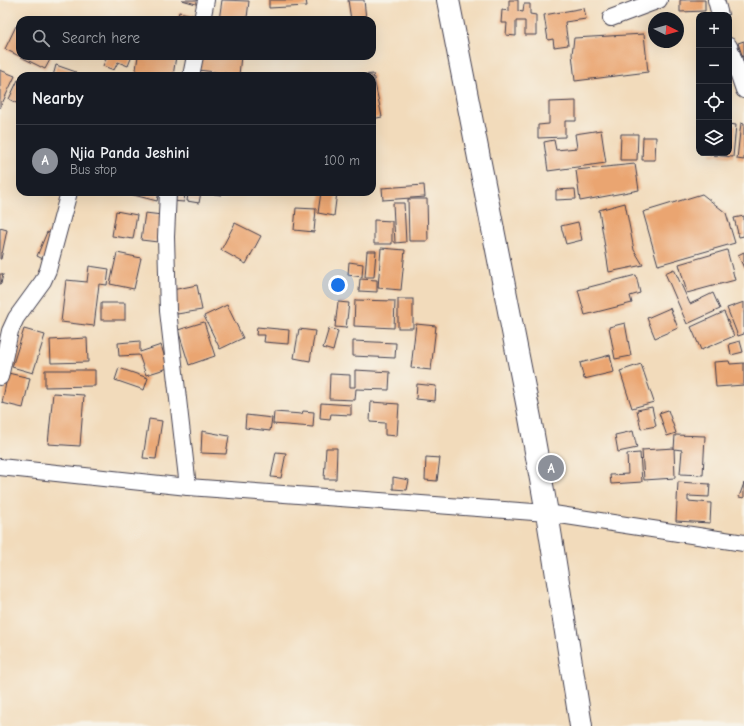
<!DOCTYPE html>
<html lang="en">
<head>
<meta charset="utf-8">
<style>
  :root { --surface:#171b24; --page:#20242c; --text:#f1f3f6; --muted:#9ea1a6; --line:#363941; --accent:#8c9099 }
  body { margin:0; font-family:"Comic Neue",sans-serif; background:var(--page); color:var(--text) }
  .controls { position:absolute; right:12px; top:12px; display:grid; overflow:hidden; border-radius:8px; box-shadow:0 4px 16px #0002 }
  .controls button { width:36px; height:36px; display:grid; place-items:center; padding:0; border:0; border-bottom:1px solid var(--line); background:var(--surface); color:var(--text); font:20px sans-serif }
  .compass { position:absolute; left:648px; top:12px; width:36px; height:36px; border-radius:50%; background:var(--surface); box-shadow:0 4px 16px #0002; rotate:95deg }
  .you { position:absolute; left:338px; top:285px; width:14px; height:14px; margin:-10px; border:3px solid #fff; border-radius:50%; background:#1a73e8; box-shadow:0 0 0 6px #1a73e833 }
  .badge { display:grid; place-items:center; width:26px; height:26px; border-radius:50%; background:var(--accent); color:#fff; font-size:13px; font-weight:700 }
  .pin { position:absolute; translate:-50% -50%; border:2px solid #fff; box-shadow:0 1px 4px #0006 }
  .list { margin:0; padding:0; list-style:none }
  h2 { display:flex; justify-content:space-between; align-items:center; height:52px; margin:0; padding:0 16px; font-size:17px }
  h2 small { font-size:13px; font-weight:400; color:var(--muted) }
  .list li { display:grid; grid-template-columns:26px 1fr auto; gap:12px; align-items:center; box-sizing:border-box; height:72px; padding:0 16px; border-top:1px solid var(--line) }
  .list b { display:block; font-size:15px; white-space:nowrap }
  .list p { margin:0; font-size:13px; white-space:nowrap; color:var(--muted) }
  .list em { font-size:13px; font-style:normal; color:var(--muted) }
  .icon { flex:none; width:22px; height:22px; fill:none; stroke:currentColor; stroke-width:2; stroke-linecap:round; stroke-linejoin:round }
  .map { position:relative; flex:none; width:744px; height:726px; overflow:hidden }
  .search { position:absolute; background:var(--surface); box-shadow:0 4px 16px #0002; left:16px; top:16px; width:360px; height:44px; display:flex; align-items:center; gap:10px; box-sizing:border-box; padding:0 14px; border-radius:12px; color:var(--muted); font-size:15px }
  .panel { position:absolute; background:var(--surface); box-shadow:0 4px 16px #0002; left:16px; top:72px; width:360px; height:124px; border-radius:12px }
  .map>svg:first-child { display:block }
</style>
</head>
<body>
<div class="map">
<svg width="744" height="726" viewBox="0 0 744 726">
  <rect width="100%" height="100%" fill="#f7f3e8"/>
  <filter id="ink" filterUnits="userSpaceOnUse"><feTurbulence type="fractalNoise" baseFrequency=".025" numOctaves="2"/><feDisplacementMap in="SourceGraphic" scale="8" xChannelSelector="R" yChannelSelector="G"/><feConvolveMatrix kernelMatrix="1 2 1 2 8 2 1 2 1" color-interpolation-filters="sRGB"/></filter>
  <filter id="wash" filterUnits="userSpaceOnUse"><feTurbulence type="fractalNoise" baseFrequency=".012" numOctaves="4" result="noise"/><feDisplacementMap in="SourceGraphic" scale="16" xChannelSelector="R" yChannelSelector="G"/><feGaussianBlur stdDeviation="0.9" result="paint"/><feColorMatrix in="noise" values="0 0 0 0 0 0 0 0 0 0 0 0 0 0 0 0 0 1.4 0 .05"/><feComposite in="paint" operator="in"/></filter>
  <g filter="url(#wash)">
    <rect width="100%" height="100%" fill="#f2dbbb"/>
    <g id="blocks">
      <g fill="#eaa571">
        <polygon points="182,0 205,0 203,6"/>
        <polygon points="222,0 249,1 247,18 254,20 219,20"/>
        <polygon points="269,0 306,0 307,6 269,8"/>
        <polygon points="348,0 364,0 366,19 351,20"/>
        <polygon points="509,0 518,0 518,11 523,12 524,4 530,4 530,14 536,15 536,35 525,35 525,21 516,21 516,36 506,35 507,23 501,23 502,10 509,11"/>
        <polygon points="680,0 705,0 705,11 680,12"/>
        <polygon points="584,8 586,19 565,22 568,45 554,47 553,39 548,40 544,15"/>
        <polygon points="179,12 200,17 199,20 177,20"/>
        <polygon points="16,26 20,29 20,56 52,56 45,69 5,49"/>
        <polygon points="644,34 648,72 575,81 572,54 574,38"/>
        <polygon points="744,41 744,61 738,43"/>
        <polygon points="107,56 132,56 128,66 118,62 114,70 103,66"/>
        <polygon points="138,56 176,56 173,76 135,76"/>
        <polygon points="199,56 241,56 239,75 198,70"/>
        <polygon points="56,65 76,72 75,76 53,76"/>
        <polygon points="0,70 15,76 0,108"/>
        <polygon points="373,74 382,117 372,119 372,76 363,75"/>
        <polygon points="18,80 20,81 20,105 9,99"/>
        <polygon points="576,101 576,121 565,121 565,137 538,138 538,125 549,124 549,102"/>
        <polygon points="741,123 744,124 744,160 737,159"/>
        <polygon points="729,124 736,125 733,157 710,155 710,153 729,153"/>
        <polygon points="601,130 606,163 548,171 544,142 554,140 556,150 577,148 575,134"/>
        <polygon points="621,134 638,134 637,160 620,160"/>
        <polygon points="643,137 656,137 655,160 642,160"/>
        <polygon points="635,164 639,190 580,201 576,170"/>
        <polygon points="424,185 425,197 383,200 382,188"/>
        <polygon points="575,189 576,199 556,200 556,190"/>
        <polygon points="122,192 159,192 157,201"/>
        <polygon points="173,192 185,192 184,202 172,201"/>
        <polygon points="188,192 201,192 199,203 187,201"/>
        <polygon points="208,192 222,192 221,195 208,193"/>
        <polygon points="321,192 337,192 334,216 318,213"/>
        <polygon points="702,194 726,213 735,243 658,265 643,212"/>
        <polygon points="408,199 427,199 428,241 409,241"/>
        <polygon points="393,203 404,203 406,242 395,243"/>
        <polygon points="625,203 634,250 643,265 609,272 599,210"/>
        <polygon points="296,208 316,209 314,232 294,230"/>
        <polygon points="116,211 137,215 133,239 112,236"/>
        <polygon points="145,213 162,215 158,242 141,240"/>
        <polygon points="744,216 744,236 739,237 734,218"/>
        <polygon points="374,220 392,221 392,244 374,244"/>
        <polygon points="578,222 582,240 566,244 561,226"/>
        <polygon points="235,223 261,236 246,264 221,250"/>
        <polygon points="0,228 7,230 1,259 0,259"/>
        <polygon points="47,232 61,238 51,263 37,256"/>
        <polygon points="381,248 405,250 401,290 378,288"/>
        <polygon points="727,250 735,280 687,293 679,264"/>
        <polygon points="367,251 376,251 374,277 365,277"/>
        <polygon points="744,252 744,268 738,255"/>
        <polygon points="117,253 141,258 134,289 110,284"/>
        <polygon points="349,262 363,264 362,277 348,275"/>
        <polygon points="89,266 109,269 107,285 99,284 94,326 61,322 66,280 87,282"/>
        <polygon points="674,269 690,304 713,293 720,309 687,324 665,273"/>
        <polygon points="0,274 3,274 1,284 0,284"/>
        <polygon points="636,275 640,293 630,296 632,303 585,315 578,290"/>
        <polygon points="360,279 377,280 377,292 359,291"/>
        <polygon points="197,285 202,310 177,314 172,290"/>
        <rect x="398" y="299" width="15" height="29"/>
        <polygon points="355,300 395,301 394,328 354,326"/>
        <polygon points="338,302 349,303 346,328 335,327"/>
        <polygon points="744,302 744,334 738,336 727,308"/>
        <rect x="101" y="303" width="24" height="17"/>
        <polygon points="227,305 243,338 220,349 204,316"/>
        <polygon points="670,308 678,328 655,338 647,318"/>
        <polygon points="724,312 734,336 701,350 691,327"/>
        <polygon points="204,322 215,356 189,365 178,330"/>
        <polygon points="625,323 631,356 615,359 609,327"/>
        <polygon points="416,324 436,326 431,370 411,368"/>
        <polygon points="257,327 289,330 288,344 264,342 265,335 256,335"/>
        <polygon points="329,328 338,331 333,351 323,348"/>
        <polygon points="24,329 45,335 33,373 12,367"/>
        <polygon points="299,329 315,331 310,361 294,358"/>
        <polygon points="87,338 88,362 51,363 50,340"/>
        <polygon points="140,341 140,352 161,345 168,368 146,375 139,355 119,356 118,343"/>
        <polygon points="353,341 396,343 395,358 353,356"/>
        <polygon points="740,341 743,352 731,355 729,344"/>
        <polygon points="610,355 614,372 584,379 580,363"/>
        <polygon points="729,361 730,364 744,363 744,385 716,387 714,362"/>
        <polygon points="641,364 654,402 632,408 620,371"/>
        <polygon points="119,368 148,378 144,390 115,380"/>
        <polygon points="45,370 95,370 95,386 45,387"/>
        <polygon points="355,370 390,372 389,390 356,389 355,400 329,399 330,374 350,375 350,387 355,387"/>
        <polygon points="8,373 30,378 23,408 2,403"/>
        <polygon points="417,384 436,386 435,401 416,399"/>
        <polygon points="53,393 84,395 80,446 48,444"/>
        <polygon points="371,402 399,404 397,436 385,435 385,423 370,422"/>
        <polygon points="321,403 351,405 351,415 331,414 330,419 320,418"/>
        <polygon points="652,407 656,426 641,429 637,410"/>
        <polygon points="668,410 676,433 667,436 659,413"/>
        <polygon points="303,411 314,412 313,427 273,424 274,412 302,414"/>
        <polygon points="246,415 272,418 270,431 245,428"/>
        <polygon points="149,419 162,421 156,459 143,458"/>
        <polygon points="202,431 229,436 226,454 201,453"/>
        <polygon points="633,431 637,448 618,452 615,435"/>
        <polygon points="675,435 705,436 703,475 680,474 682,450 674,449"/>
        <polygon points="326,448 337,448 336,479 324,479"/>
        <polygon points="674,448 675,478 644,480 642,450"/>
        <polygon points="276,452 286,453 281,478 271,477"/>
        <polygon points="640,453 642,482 611,484 610,475 628,474 627,454"/>
        <polygon points="426,457 440,458 437,481 425,480"/>
        <polygon points="393,477 409,480 407,490 393,489"/>
        <polygon points="678,482 710,484 709,497 688,496 688,501 711,503 710,523 676,521"/>
        <polygon points="744,483 744,498 739,497"/>
      </g>
    </g>
  </g>
  <g filter="url(#ink)">
    <use href="#blocks" fill-opacity="0" stroke="#413e4e" stroke-width="1"/>
    <g fill="none" stroke-linecap="round" stroke-linejoin="round">
      <g stroke="#413e4e" stroke-width="18">
        <g id="street">
          <polyline points="716,0 720,15"/>
          <polyline points="611,18 659,0"/>
          <polyline points="202,20 206,0"/>
          <polyline points="729,46 744,90"/>
          <polyline points="191,76 195,56"/>
          <polyline points="168,192 166,237 168,311 188,487"/>
          <polyline points="0,377 10,331 16,318 43,281 48,270 69,192"/>
          <polyline points="0,467 188,487 547,513 744,543"/>
        </g>
      </g>
      <g stroke="#413e4e" stroke-width="24">
        <polyline id="highway" points="448,0 530,418 547,513 581,726"/>
      </g>
      <use href="#street" stroke="#fff" stroke-width="16"/>
      <use href="#highway" stroke="#fff" stroke-width="22"/>
    </g>
  </g>
</svg>
<div class="controls">
<button>+</button>
<button>−</button>
<button><svg class="icon" aria-label="locate" viewBox="0 0 24 24"><circle cx="12" cy="12" r="6"/><path d="M12 2v4M12 18v4M2 12h4M18 12h4"/></svg></button>
<button><svg class="icon" aria-label="layers" viewBox="0 0 24 24"><path d="M12 4l9 5-9 5-9-5zM3 14l9 5 9-5"/></svg></button>
</div>
<svg class="compass" viewBox="-18 -18 36 36"><path d="M0-13l5 13h-10z" fill="#e53935"/><path d="M0 13l5-13h-10z" fill="#9ea1a6"/></svg>
<div class="you"></div>
<div class="pin badge" style="left:551px;top:468px">A</div>
<div class="search"><svg class="icon" aria-label="search" viewBox="0 0 24 24"><circle cx="10" cy="10" r="6"/><path d="M15 15l6 6"/></svg>Search here</div>
<section class="panel">
<h2>Nearby<small></small></h2>
<ul class="list">
<li><span class="badge">A</span><div><b>Njia Panda Jeshini</b><p>Bus stop</p></div><em>100 m</em></li>
</ul>
</section>
</div>
</body>
</html>
